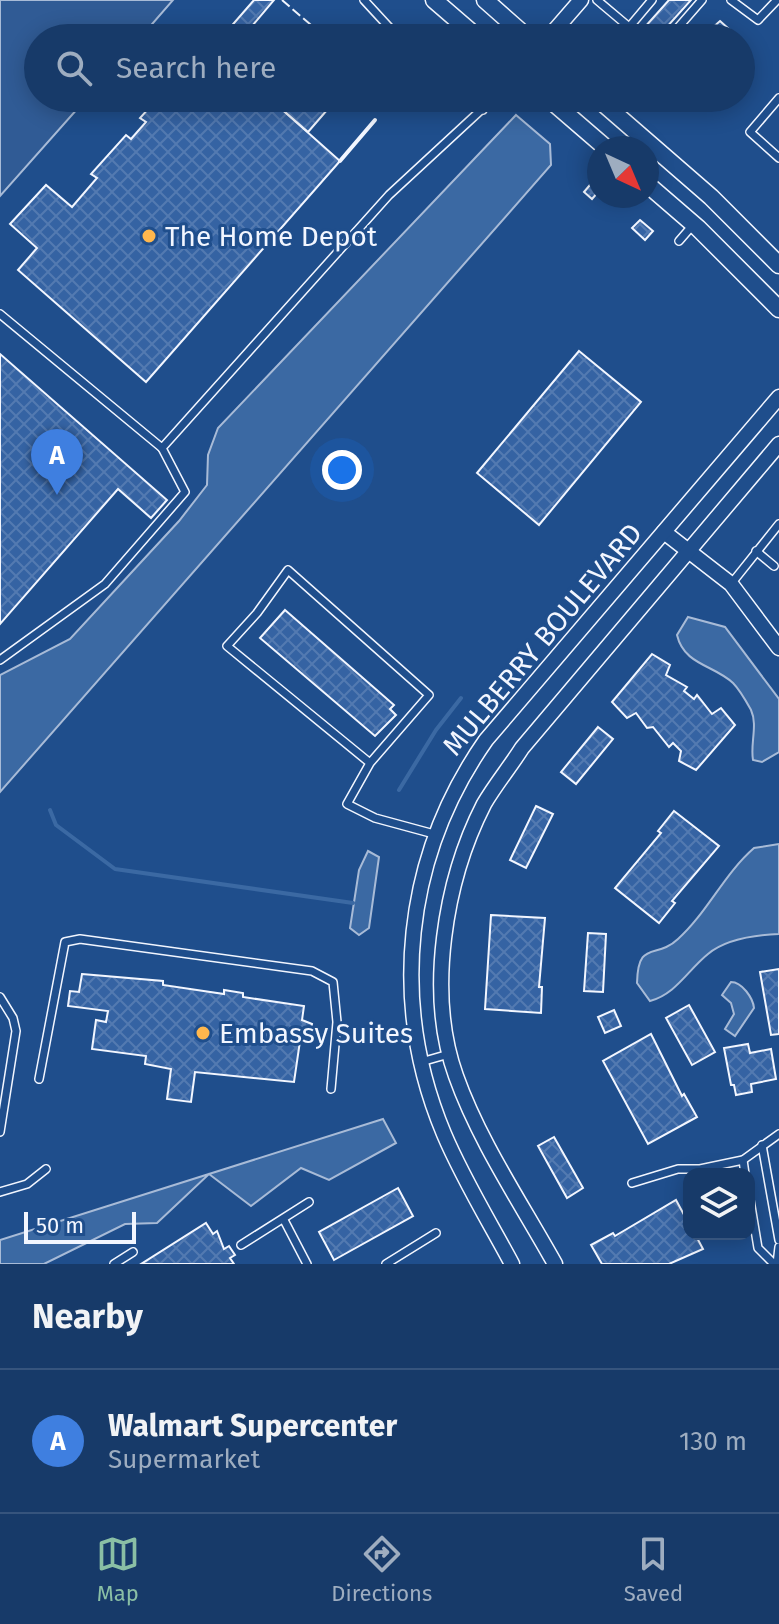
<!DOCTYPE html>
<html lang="en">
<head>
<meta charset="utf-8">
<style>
  :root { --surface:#173a69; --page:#244571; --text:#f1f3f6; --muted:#9eadc0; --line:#36547d; --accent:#8abfa5 }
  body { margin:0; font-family:"Fira Sans",sans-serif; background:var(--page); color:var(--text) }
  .controls { position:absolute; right:24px; bottom:24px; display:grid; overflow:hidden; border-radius:16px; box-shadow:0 4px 20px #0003 }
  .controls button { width:72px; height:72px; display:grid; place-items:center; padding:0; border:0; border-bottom:2px solid var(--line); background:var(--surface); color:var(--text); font:40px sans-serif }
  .compass { position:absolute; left:587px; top:136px; width:72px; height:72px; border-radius:50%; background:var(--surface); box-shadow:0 4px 20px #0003; rotate:136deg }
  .scale { position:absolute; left:24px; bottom:20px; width:112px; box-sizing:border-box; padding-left:8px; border:4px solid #f2f6ff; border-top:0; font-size:22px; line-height:28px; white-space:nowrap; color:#f2f6ff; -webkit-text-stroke:6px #1f4e8c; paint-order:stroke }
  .you { position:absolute; left:342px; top:470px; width:28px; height:28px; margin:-20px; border:6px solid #fff; border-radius:50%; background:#1a73e8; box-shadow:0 0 0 12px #1a73e833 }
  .badge { display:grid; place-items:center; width:52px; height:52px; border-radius:50%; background:var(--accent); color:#fff; font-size:26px; font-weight:700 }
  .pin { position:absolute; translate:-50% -66px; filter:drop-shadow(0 2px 4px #0008) }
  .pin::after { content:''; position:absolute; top:42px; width:28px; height:24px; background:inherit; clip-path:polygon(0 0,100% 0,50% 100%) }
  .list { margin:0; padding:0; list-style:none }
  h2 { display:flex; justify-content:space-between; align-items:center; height:104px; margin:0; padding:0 32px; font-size:34px }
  h2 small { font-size:26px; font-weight:400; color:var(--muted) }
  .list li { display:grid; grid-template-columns:52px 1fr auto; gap:24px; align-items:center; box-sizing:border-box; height:144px; padding:0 32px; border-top:2px solid var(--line) }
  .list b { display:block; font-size:30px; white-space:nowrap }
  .list p { margin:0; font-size:26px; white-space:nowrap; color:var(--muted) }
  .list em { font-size:26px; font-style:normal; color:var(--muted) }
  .icon { flex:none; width:44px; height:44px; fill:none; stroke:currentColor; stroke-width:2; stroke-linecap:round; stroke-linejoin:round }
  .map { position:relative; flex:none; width:779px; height:1264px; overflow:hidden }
  .search { position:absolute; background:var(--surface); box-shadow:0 4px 20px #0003; left:24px; right:24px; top:24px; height:88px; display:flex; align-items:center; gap:20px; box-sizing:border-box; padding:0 28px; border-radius:44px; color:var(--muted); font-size:30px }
  .sheet { height:248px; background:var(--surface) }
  nav { display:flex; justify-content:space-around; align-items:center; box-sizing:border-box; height:112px; border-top:2px solid var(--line); background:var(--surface); font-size:22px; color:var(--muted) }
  nav a { display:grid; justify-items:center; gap:4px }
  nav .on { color:var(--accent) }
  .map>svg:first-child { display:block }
</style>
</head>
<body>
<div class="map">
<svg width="779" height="1264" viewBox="0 0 779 1264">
  <defs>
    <pattern id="building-cross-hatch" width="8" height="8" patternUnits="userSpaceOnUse" patternTransform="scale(2)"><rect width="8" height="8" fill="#3563a3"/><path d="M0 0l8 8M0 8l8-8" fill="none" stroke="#537ab1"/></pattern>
  </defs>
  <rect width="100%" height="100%" fill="#1f4e8c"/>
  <polygon fill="#305b95" stroke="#a8bbd7" stroke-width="2" points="0,0 173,0 140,38 38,38 38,98 87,98 0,196"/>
  <g fill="#3b69a3" stroke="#a8bbd7" stroke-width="2">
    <polygon points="516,115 550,144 551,165 0,792 0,675 70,639 179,521 207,485 208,455 218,428"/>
    <path d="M 688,617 L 725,627 L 779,699 L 779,752 L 762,762 L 753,760 C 750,744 758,725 751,710 C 746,701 740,690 733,683 C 714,665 684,665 677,635 Z"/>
    <path d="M 779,844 L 779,934 C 756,935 726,939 708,954 C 688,970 676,994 650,1001 L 637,983 C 638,939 656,960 678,939 C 707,913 724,874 754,848 Z"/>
    <polygon points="368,851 379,857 369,928 359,935 350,928 359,870"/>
    <path d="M 731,982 C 742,982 753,998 754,1008 L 735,1036 L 725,1029 L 734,1014 L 731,1003 L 722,995 Z"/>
    <polygon points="383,1119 396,1143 329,1180 301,1168 251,1206 209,1174 157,1223 125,1224 44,1264 0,1264 0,1240"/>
  </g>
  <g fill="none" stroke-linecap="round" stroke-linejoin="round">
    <g stroke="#3b69a3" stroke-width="4">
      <polyline points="399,790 436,730 461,698"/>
      <polyline points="50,810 56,825 115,869 353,903"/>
    </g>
  </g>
  <g fill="url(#building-cross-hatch)" stroke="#f2f6ff" stroke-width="2">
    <polygon points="254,0 274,0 242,38 221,38"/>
    <polygon points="669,0 691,0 657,38 635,38"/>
    <polygon points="720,21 739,38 701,38"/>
    <polygon points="158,98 269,98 340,161 146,382 18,270 37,248 10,224 46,185 72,207 97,178 91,174 126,135 131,139 146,122 140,118"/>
    <polygon points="269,98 330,98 334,102 308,132"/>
    <polygon points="595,179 599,191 592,199 584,192"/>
    <polygon points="640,220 653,231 645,240 632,228"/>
    <polygon points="579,351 641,402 539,525 477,473"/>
    <polygon points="0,354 167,500 151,518 118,489 0,624"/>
    <polygon points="285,610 394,705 390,709 396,715 375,736 260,638"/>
    <polygon points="652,654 670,665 666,675 687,687 684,691 694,699 697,695 712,714 721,708 735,725 696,770 679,761 681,751 673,743 669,747 653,727 647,728 636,713 627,718 612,702"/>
    <polygon points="598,727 613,739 576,784 561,772"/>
    <polygon points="536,806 553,814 526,868 510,860"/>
    <polygon points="674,811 719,846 672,901 675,903 659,923 615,888 661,833 658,831"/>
    <polygon points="491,915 545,918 539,987 542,987 541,1013 485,1009"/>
    <polygon points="588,933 606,934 603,992 584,991"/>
    <polygon points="779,969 779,1034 771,1035 760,972"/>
    <polygon points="82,974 163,981 163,985 224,994 224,990 243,993 243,997 304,1006 302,1020 312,1024 309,1042 300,1041 294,1082 195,1072 191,1102 167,1099 171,1069 145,1064 146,1056 92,1049 96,1020 106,1022 108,1011 68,1006 70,991 79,992"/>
    <polygon points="689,1005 715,1052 692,1065 666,1018"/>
    <polygon points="614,1010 621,1026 605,1033 598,1017"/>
    <polygon points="651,1034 682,1096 684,1094 697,1117 648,1144 603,1061"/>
    <polygon points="748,1044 750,1053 771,1049 776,1079 751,1084 752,1092 736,1095 734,1085 731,1085 724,1048"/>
    <polygon points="554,1137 583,1188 567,1198 538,1146"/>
    <polygon points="398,1188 413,1216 334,1260 319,1232"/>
    <polygon points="676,1200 689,1224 689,1234 695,1234 703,1249 669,1264 602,1264 591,1245 613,1233 615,1236"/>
    <polygon points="206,1223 213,1234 217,1231 224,1249 229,1246 235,1255 230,1258 234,1264 141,1264"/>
  </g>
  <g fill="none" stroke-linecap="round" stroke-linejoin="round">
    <g stroke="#f2f6ff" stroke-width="10">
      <g id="service">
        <polyline points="364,0 399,38"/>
        <polyline points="597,0 629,27"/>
        <polyline points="731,0 758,20 777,0"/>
        <polyline points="620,38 652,0"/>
        <polyline points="669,38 702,0"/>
        <polyline points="469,98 483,110"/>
        <polyline points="779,98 750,132 779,158"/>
        <polyline points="679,241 692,226"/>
        <polyline points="0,314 162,448 389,195 494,98"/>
        <polyline points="756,551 774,566"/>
        <polyline points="731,584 779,524"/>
        <polyline points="0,660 105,584 185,492 162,448"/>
        <polyline points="370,763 227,646 257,613 288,570 429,695 370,763 347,804 375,818 434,834"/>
        <polyline points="0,997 13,1018 16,1031 0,1132"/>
        <polyline points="421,1062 449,1054"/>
        <polyline points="39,1079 65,942 80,939 312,971 333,982 337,1022 331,1089"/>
        <polyline points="762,1145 779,1240"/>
        <polyline points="743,1160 745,1174"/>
        <polyline points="632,1183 678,1169 700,1169 743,1160 779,1134"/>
        <polyline points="0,1192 27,1184 46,1169"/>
        <polyline points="749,1194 758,1248 774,1264"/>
        <polyline points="284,1220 307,1264"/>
        <polyline points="241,1245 309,1202"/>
        <polyline points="114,1264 133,1252"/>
        <polyline points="386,1264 436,1233"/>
        <polyline points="777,1264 779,1247"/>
      </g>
    </g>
    <g stroke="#f2f6ff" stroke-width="17">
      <g id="minor">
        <polyline points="548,38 581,0"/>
        <polyline points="664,532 731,584 779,648"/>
        <path d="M 512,1264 C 489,1221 463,1179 444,1134 C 389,1003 404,857 486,740 L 779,397"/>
        <path d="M 555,1264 C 521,1203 479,1141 456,1076 C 426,993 445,880 484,804 C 495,785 510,767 522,748 L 779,444"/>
      </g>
    </g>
    <g stroke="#f2f6ff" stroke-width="19">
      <g id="tertiary">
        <polyline points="434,0 478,38"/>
        <polyline points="485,0 528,38"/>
        <polyline points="548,98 606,148"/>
        <polyline points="597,98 711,197 779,265"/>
        <polyline points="647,184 698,228 779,309"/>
      </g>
    </g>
    <use href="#service" stroke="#1f4e8c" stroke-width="7"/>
    <use href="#minor" stroke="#1f4e8c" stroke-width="14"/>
    <use href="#tertiary" stroke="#1f4e8c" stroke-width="16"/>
    <polyline stroke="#f2f6ff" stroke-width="2" stroke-dasharray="10 4" stroke-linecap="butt" points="282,0 326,38"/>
    <polyline stroke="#f2f6ff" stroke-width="4" points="340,161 375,120"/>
  </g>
  <g fill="#ffb74d" stroke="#1f4e8c" stroke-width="3">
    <circle cx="149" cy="236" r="8"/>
    <circle cx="203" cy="1033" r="8"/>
  </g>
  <g text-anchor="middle" stroke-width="6" stroke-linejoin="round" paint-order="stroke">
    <g font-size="28" fill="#f2f6ff" stroke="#1f4e8c" text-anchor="start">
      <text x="165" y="246">The Home Depot</text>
      <text x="219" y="1043">Embassy Suites</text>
    </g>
    <g font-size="28" fill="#f2f6ff" stroke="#1f4e8c">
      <text transform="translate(542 639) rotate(-50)" y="10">MULBERRY BOULEVARD</text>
    </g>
  </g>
</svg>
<div class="controls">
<button><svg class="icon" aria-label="layers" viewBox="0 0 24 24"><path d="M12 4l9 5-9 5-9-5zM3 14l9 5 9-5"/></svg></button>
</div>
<svg class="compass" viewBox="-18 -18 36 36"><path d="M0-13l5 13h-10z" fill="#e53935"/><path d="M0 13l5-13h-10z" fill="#9eadc0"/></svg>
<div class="scale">50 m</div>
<div class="you"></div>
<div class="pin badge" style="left:57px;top:495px;background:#3f7fe0">A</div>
<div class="search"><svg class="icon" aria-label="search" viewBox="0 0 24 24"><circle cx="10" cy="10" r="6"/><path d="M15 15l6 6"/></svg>Search here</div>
</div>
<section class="sheet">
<h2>Nearby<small></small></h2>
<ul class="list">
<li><span class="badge" style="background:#3f7fe0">A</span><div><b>Walmart Supercenter</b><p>Supermarket</p></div><em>130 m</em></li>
</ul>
</section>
<nav>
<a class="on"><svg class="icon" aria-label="map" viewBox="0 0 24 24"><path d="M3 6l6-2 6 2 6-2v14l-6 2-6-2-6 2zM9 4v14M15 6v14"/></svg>Map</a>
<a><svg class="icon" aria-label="directions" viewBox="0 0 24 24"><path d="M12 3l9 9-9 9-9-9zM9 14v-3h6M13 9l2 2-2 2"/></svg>Directions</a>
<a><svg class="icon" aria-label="saved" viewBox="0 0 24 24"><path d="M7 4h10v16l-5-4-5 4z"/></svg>Saved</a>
</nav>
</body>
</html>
